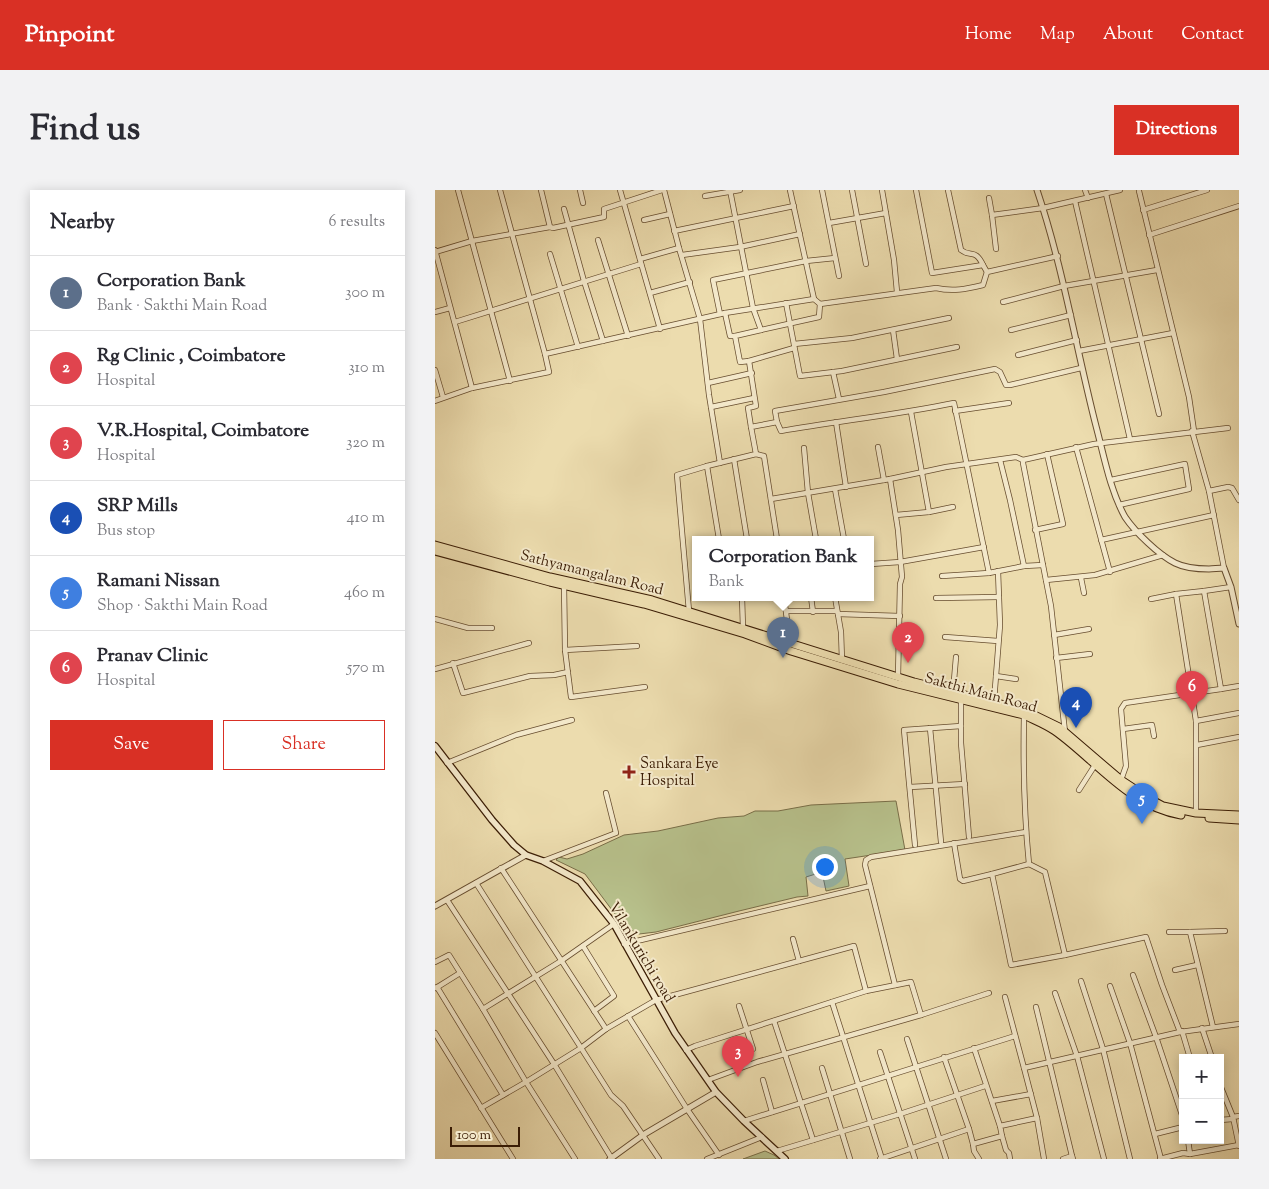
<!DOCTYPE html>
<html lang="en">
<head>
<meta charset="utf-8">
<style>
  :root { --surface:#fff; --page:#f2f2f3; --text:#2b2b33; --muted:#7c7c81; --line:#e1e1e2; --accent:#d93025 }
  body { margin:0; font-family:"Sorts Mill Goudy",serif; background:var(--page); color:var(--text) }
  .controls { position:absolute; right:15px; bottom:15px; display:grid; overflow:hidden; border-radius:0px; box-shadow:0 2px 12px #0003 }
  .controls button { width:45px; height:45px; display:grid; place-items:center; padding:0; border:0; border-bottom:1px solid var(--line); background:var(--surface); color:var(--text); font:25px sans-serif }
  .scale { position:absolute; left:15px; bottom:12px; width:70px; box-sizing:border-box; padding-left:5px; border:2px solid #3b1d05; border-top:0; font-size:14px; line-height:18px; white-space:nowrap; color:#3b1d05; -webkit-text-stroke:4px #f3e8ca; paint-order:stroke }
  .you { position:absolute; left:389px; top:676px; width:18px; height:18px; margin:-12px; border:4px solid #fff; border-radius:50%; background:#1a73e8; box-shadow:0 0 0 8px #1a73e833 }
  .badge { display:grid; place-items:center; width:32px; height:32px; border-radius:50%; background:var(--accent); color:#fff; font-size:16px; font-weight:700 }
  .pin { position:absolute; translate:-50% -41px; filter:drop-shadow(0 1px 2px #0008) }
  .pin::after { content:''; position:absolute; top:26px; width:18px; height:15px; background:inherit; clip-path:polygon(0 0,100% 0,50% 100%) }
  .popup { position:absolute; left:257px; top:346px; width:182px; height:65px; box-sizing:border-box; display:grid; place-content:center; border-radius:0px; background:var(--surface); filter:drop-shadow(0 1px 4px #0005); font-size:16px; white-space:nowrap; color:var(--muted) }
  .popup b { font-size:19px; color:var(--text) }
  .popup::after { content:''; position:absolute; left:50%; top:100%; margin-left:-10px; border:10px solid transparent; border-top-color:var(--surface) }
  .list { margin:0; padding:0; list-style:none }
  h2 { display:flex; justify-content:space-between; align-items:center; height:65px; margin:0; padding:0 20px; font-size:21px }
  h2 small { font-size:16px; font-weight:400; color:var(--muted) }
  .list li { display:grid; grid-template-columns:32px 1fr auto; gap:15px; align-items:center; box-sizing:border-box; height:75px; padding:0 20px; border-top:1px solid var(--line) }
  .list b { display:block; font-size:19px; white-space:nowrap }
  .list p { margin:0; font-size:16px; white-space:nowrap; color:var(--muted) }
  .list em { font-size:16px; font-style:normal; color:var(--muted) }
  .actions { display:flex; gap:10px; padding:15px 20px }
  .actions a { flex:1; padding:11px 0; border:1px solid var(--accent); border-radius:0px; text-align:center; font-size:18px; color:var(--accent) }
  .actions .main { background:var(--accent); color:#fff }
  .map { position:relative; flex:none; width:804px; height:969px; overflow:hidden; border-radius:0px }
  header { display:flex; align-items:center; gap:30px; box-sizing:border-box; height:70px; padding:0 25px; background:var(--accent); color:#fff }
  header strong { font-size:24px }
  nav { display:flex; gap:28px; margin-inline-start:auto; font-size:18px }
  .intro { display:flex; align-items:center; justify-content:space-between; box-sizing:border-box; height:120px; padding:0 30px }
  h1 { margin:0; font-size:35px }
  .button { padding:12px 22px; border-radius:0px; background:var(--accent); color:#fff; font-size:18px; font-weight:700 }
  main { display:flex; gap:30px; padding:0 30px }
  aside { flex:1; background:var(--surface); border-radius:0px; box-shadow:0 2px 12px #0003 }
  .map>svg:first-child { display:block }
</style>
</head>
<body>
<header>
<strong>Pinpoint</strong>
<nav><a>Home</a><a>Map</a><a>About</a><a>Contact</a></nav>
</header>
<div class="intro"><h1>Find us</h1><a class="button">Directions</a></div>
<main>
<aside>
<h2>Nearby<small>6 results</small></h2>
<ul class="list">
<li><span class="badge" style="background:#5c6f8a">1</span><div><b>Corporation Bank</b><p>Bank · Sakthi Main Road</p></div><em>300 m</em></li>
<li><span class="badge" style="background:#e0444e">2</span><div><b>Rg Clinic , Coimbatore</b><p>Hospital</p></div><em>310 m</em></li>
<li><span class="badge" style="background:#e0444e">3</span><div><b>V.R.Hospital, Coimbatore</b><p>Hospital</p></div><em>320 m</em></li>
<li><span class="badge" style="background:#1a4fb4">4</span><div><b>SRP Mills</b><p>Bus stop</p></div><em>410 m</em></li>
<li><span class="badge" style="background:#3f7fe0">5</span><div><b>Ramani Nissan</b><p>Shop · Sakthi Main Road</p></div><em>460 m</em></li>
<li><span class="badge" style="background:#e0444e">6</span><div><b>Pranav Clinic</b><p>Hospital</p></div><em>570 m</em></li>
</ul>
<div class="actions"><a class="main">Save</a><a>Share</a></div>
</aside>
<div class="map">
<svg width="804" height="969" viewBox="0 0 804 969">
  <rect width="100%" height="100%" fill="#ecdcae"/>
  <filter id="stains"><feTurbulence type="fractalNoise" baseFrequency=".004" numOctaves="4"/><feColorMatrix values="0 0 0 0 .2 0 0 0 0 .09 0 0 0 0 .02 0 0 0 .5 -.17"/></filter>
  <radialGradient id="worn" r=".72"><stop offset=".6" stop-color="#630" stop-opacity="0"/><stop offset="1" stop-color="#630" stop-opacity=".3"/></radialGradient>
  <g fill="#b7c08b" stroke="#796e48">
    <polygon points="461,611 470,660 410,669 414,696 391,701 387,682 371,687 373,706 362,707 304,721 221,742 204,744 189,736 150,684 121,670 124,667 132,669 148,664 189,645 223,641 283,628 309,626 320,621 343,621 376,615"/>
    <polygon points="330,961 339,965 344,969 308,969"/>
  </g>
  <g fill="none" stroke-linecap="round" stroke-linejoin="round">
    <g stroke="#674d2f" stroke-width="6">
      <g id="minor">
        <polyline points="23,0 75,191"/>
        <polyline points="65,0 110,164"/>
        <polyline points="145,0 148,13"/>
        <polyline points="185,0 225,139"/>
        <polyline points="229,0 244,58 265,129 274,205 285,273"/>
        <polyline points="295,0 318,118 326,140 300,146 305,172 314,171 321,216 313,218 316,237"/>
        <polyline points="355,0 379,109"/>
        <polyline points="387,0 404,86"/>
        <polyline points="417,0 431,74"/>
        <polyline points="447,0 459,70 462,102"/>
        <polyline points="481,0 497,83 548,75 552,82"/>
        <path d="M 513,0 L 526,60 C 536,68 540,58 548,75"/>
        <polyline points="650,0 653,8"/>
        <polyline points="704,1 754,207 759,241"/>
        <polyline points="671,4 724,224"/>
        <polyline points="270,6 305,0"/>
        <polyline points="554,8 557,25"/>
        <polyline points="640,11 695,249"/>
        <polyline points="129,19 149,91 168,151"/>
        <polyline points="708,20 772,0"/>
        <polyline points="209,30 235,24"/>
        <polyline points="394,33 451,23"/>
        <polyline points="115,37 118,38 169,27 169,19 227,0"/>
        <polyline points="239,41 359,16"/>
        <polyline points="714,45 804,16"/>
        <polyline points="163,50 193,146"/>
        <polyline points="561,59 557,25 608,18 685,0"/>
        <polyline points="0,60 37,198"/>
        <polyline points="0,62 37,51 115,37 106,0"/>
        <polyline points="115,64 143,157"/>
        <polyline points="247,65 305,57 365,44"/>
        <polyline points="205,69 244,58"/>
        <polyline points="215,103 255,92"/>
        <polyline points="568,112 629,96 722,80"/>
        <polyline points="351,113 365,186 407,181 522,157"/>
        <polyline points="0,122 15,118"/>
        <polyline points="290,123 295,146 300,146"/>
        <polyline points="285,124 278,90 371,71 400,68"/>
        <polyline points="20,132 206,74"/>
        <polyline points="326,140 384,127 385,114"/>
        <polyline points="458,140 462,169"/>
        <polyline points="576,140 636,125"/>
        <polyline points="359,154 417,148 514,128"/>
        <polyline points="644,161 738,143"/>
        <polyline points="583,165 642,150"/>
        <polyline points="314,171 359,158"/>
        <polyline points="0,180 8,207"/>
        <polyline points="398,182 404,209"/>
        <polyline points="273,193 317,183"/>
        <path d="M 0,211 L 37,198 L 114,182 L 110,164 L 290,123 L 379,109 L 385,114 L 501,98 C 518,102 531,99 548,95 L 552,82 L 623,66"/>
        <polyline points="276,217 319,208"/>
        <polyline points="520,221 574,213"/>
        <polyline points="476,222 494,322"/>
        <polyline points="342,232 340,221 449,202 560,179 565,182 571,195 575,195 646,178"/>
        <polyline points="401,232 411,297"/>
        <polyline points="757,241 774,301 793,297 797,298 804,310"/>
        <polyline points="443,257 449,290"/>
        <polyline points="641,257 675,382"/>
        <polyline points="369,258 373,303 381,349"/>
        <polyline points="321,264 329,266 342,349"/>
        <polyline points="299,269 312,349"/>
        <polyline points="565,270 575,310 589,376"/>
        <polyline points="272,276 284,349"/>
        <polyline points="455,289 463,340 467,387 465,394 463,487"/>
        <polyline points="676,290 750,274 754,299 684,315"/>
        <polyline points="400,299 409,349"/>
        <polyline points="774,301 789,378"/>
        <polyline points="336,309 455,289 511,277 581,267 588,270"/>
        <polyline points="461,325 494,322 518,317"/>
        <polyline points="600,340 628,334 612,264"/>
        <polyline points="666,350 779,325"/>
        <polyline points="436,374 465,372 549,357"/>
        <polyline points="507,386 554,383"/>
        <polyline points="646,388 649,403"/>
        <polyline points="611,390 660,385 728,365"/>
        <polyline points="129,395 130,460 136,507 210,497"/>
        <polyline points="769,401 796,397"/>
        <polyline points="307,407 308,438"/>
        <polyline points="349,407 355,453"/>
        <polyline points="376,407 378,422"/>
        <polyline points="400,407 406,442 407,470"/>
        <polyline points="501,408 564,407"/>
        <polyline points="716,409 741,404"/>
        <path d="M 254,421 L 242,285 L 272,276 L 321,264 L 316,237 L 342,232 L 346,241 C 403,231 461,225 519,213 L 554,383 L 589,376 L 608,375"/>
        <polyline points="351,421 402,421"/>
        <polyline points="403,424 465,426"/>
        <polyline points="0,429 33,438 57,438"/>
        <polyline points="619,445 654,439"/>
        <polyline points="510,447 563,451"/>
        <polyline points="130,460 202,456"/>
        <polyline points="621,468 655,464"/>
        <polyline points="18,473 28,503 95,486 119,485 133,482"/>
        <polyline points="0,479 94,453"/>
        <polyline points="561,486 581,489"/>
        <polyline points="518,502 521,467"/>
        <polyline points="526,510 526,553 534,647"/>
        <polyline points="559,511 565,435 563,381"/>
        <path d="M 589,525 C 588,575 589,624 594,674 L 610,682 L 630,765 L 711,747 L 727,795 L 745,842 L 804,834"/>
        <polyline points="761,531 804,523"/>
        <polyline points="495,538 506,652"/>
        <polyline points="688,539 717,535 719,546"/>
        <polyline points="630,542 616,416 588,273 588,270 659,254 793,238"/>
        <polyline points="762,555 804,547"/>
        <polyline points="12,573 81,545 137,530"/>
        <polyline points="686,590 691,576 686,519 690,513 786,499"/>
        <polyline points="475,597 530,594"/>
        <polyline points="644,600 660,575"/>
        <polyline points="761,623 761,531 741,404 769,401 786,499 804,496"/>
        <polyline points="519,653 525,689 528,691 557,684"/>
        <polyline points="480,655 469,540 526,536"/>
        <polyline points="108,671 181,643 171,603"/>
        <polyline points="594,674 557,684 576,775 630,765"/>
        <polyline points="66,678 171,839"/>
        <polyline points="41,693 176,905 188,916 224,969"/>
        <polyline points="12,710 119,874 177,969"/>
        <polyline points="734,742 755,742"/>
        <polyline points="358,749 364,771"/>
        <polyline points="189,754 435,696"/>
        <polyline points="148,756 179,806 159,821"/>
        <polyline points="0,772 14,765 48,819 91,892 46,918"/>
        <polyline points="740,780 762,775"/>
        <polyline points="698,785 721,847 748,928"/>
        <polyline points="646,791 668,859 695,969"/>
        <polyline points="460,795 430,675 431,670 436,667 591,642"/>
        <polyline points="675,796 695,853 726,969"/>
        <polyline points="2,797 68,905"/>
        <polyline points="1,798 25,783"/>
        <polyline points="620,803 642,866 669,969"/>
        <polyline points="570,807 589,878"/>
        <polyline points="397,812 447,969"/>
        <polyline points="304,816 318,859"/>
        <polyline points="601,817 637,966"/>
        <polyline points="48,819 126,771 179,734"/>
        <polyline points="486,825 554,803"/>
        <polyline points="193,826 252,919 284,965"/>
        <polyline points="339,831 378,950"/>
        <polyline points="778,837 755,742 790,741"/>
        <polyline points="767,838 777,868"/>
        <polyline points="747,841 755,868"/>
        <polyline points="0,843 78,969"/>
        <polyline points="472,849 511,969"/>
        <polyline points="539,858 565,936"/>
        <polyline points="251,860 260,856 431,801 476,792 486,825 322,872 273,890"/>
        <polyline points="445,862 480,969"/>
        <polyline points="509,867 534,939"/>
        <polyline points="387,878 415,969"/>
        <polyline points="328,890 337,922"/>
        <polyline points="785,895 798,927"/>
        <polyline points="557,911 596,904"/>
        <polyline points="602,928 609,969"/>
        <polyline points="785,930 798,929"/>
        <polyline points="309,931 580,846"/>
        <polyline points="720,944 748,937"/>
        <polyline points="567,946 571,960 574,963 575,969"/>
        <polyline points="753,950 755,964 804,955"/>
        <polyline points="538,954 539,961 544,969"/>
        <polyline points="804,956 798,927 804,926"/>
        <polyline points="342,961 465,924 550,896"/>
        <polyline points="140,969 91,892 146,858 171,839 221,810 419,756 431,801"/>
        <polyline points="272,969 327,947"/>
        <polyline points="445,969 534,939 538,954 567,946 565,936 602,928 589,878 745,842"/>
        <polyline points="628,969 637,966 638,969"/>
        <polyline points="725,969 748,963 755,964"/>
      </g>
    </g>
    <g stroke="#674d2f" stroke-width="7">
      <g id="tertiary">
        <path d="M 602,0 C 628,77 641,158 661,236 C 669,266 675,300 690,327 C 700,342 724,365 740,373 C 750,378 763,379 774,379 C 779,379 783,378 789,378 L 796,397 L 804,434"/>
        <polyline points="0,716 91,665"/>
        <polyline points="175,969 208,945 281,902"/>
      </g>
    </g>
    <g stroke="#3b1d05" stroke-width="8">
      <polyline id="secondary" points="0,556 57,630 79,655 91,665 108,671 145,691 179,734 240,843 281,902 309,931 350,969"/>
    </g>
    <g stroke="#3b1d05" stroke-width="9">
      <g id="trunk">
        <polyline points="0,355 115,387 217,410 479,492 589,520 624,537 686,590 715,609 728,616 761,623 804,625"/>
        <path d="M 0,361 L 115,392 L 209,414 L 310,444 L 356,461 L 463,494 L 589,525 C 599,530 610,534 620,541 C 661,570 693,616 746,625"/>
        <polyline points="774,628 804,630"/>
      </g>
    </g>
    <use href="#minor" stroke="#f3e8ca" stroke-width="4.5"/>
    <use href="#tertiary" stroke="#f3e8ca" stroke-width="5"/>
    <use href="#secondary" stroke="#f3e8ca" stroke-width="5.5"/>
    <use href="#trunk" stroke="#ecdcae" stroke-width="7"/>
  </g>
  <path fill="#8f2418" stroke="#f3e8ca" stroke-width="2" d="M191.5 574.5h5v5h5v5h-5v5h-5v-5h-5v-5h5z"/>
  <g text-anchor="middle" stroke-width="4" stroke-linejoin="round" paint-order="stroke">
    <g font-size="15" fill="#3b1d05" stroke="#f3e8ca">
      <text transform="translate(157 382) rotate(14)" y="5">Sathyamangalam Road</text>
      <text transform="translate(546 502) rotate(15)" y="5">Sakthi Main Road</text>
      <text transform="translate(207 762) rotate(59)" y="5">Vilankurichi road</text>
    </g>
    <g font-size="15" fill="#3b1d05" stroke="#f3e8ca" text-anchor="start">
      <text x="205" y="578">Sankara Eye<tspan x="205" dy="17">Hospital</tspan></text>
    </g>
  </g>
  <rect width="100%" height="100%" filter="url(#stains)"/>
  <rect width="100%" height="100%" fill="url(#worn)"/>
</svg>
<div class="controls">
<button>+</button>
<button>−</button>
</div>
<div class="scale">100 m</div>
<div class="you"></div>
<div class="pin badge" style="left:348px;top:468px;background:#5c6f8a">1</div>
<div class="popup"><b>Corporation Bank</b>Bank</div>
<div class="pin badge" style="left:473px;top:473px;background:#e0444e">2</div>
<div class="pin badge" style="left:303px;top:887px;background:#e0444e">3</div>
<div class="pin badge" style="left:641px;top:538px;background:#1a4fb4">4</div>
<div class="pin badge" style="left:707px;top:634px;background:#3f7fe0">5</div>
<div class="pin badge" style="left:757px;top:522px;background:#e0444e">6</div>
</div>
</main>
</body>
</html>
